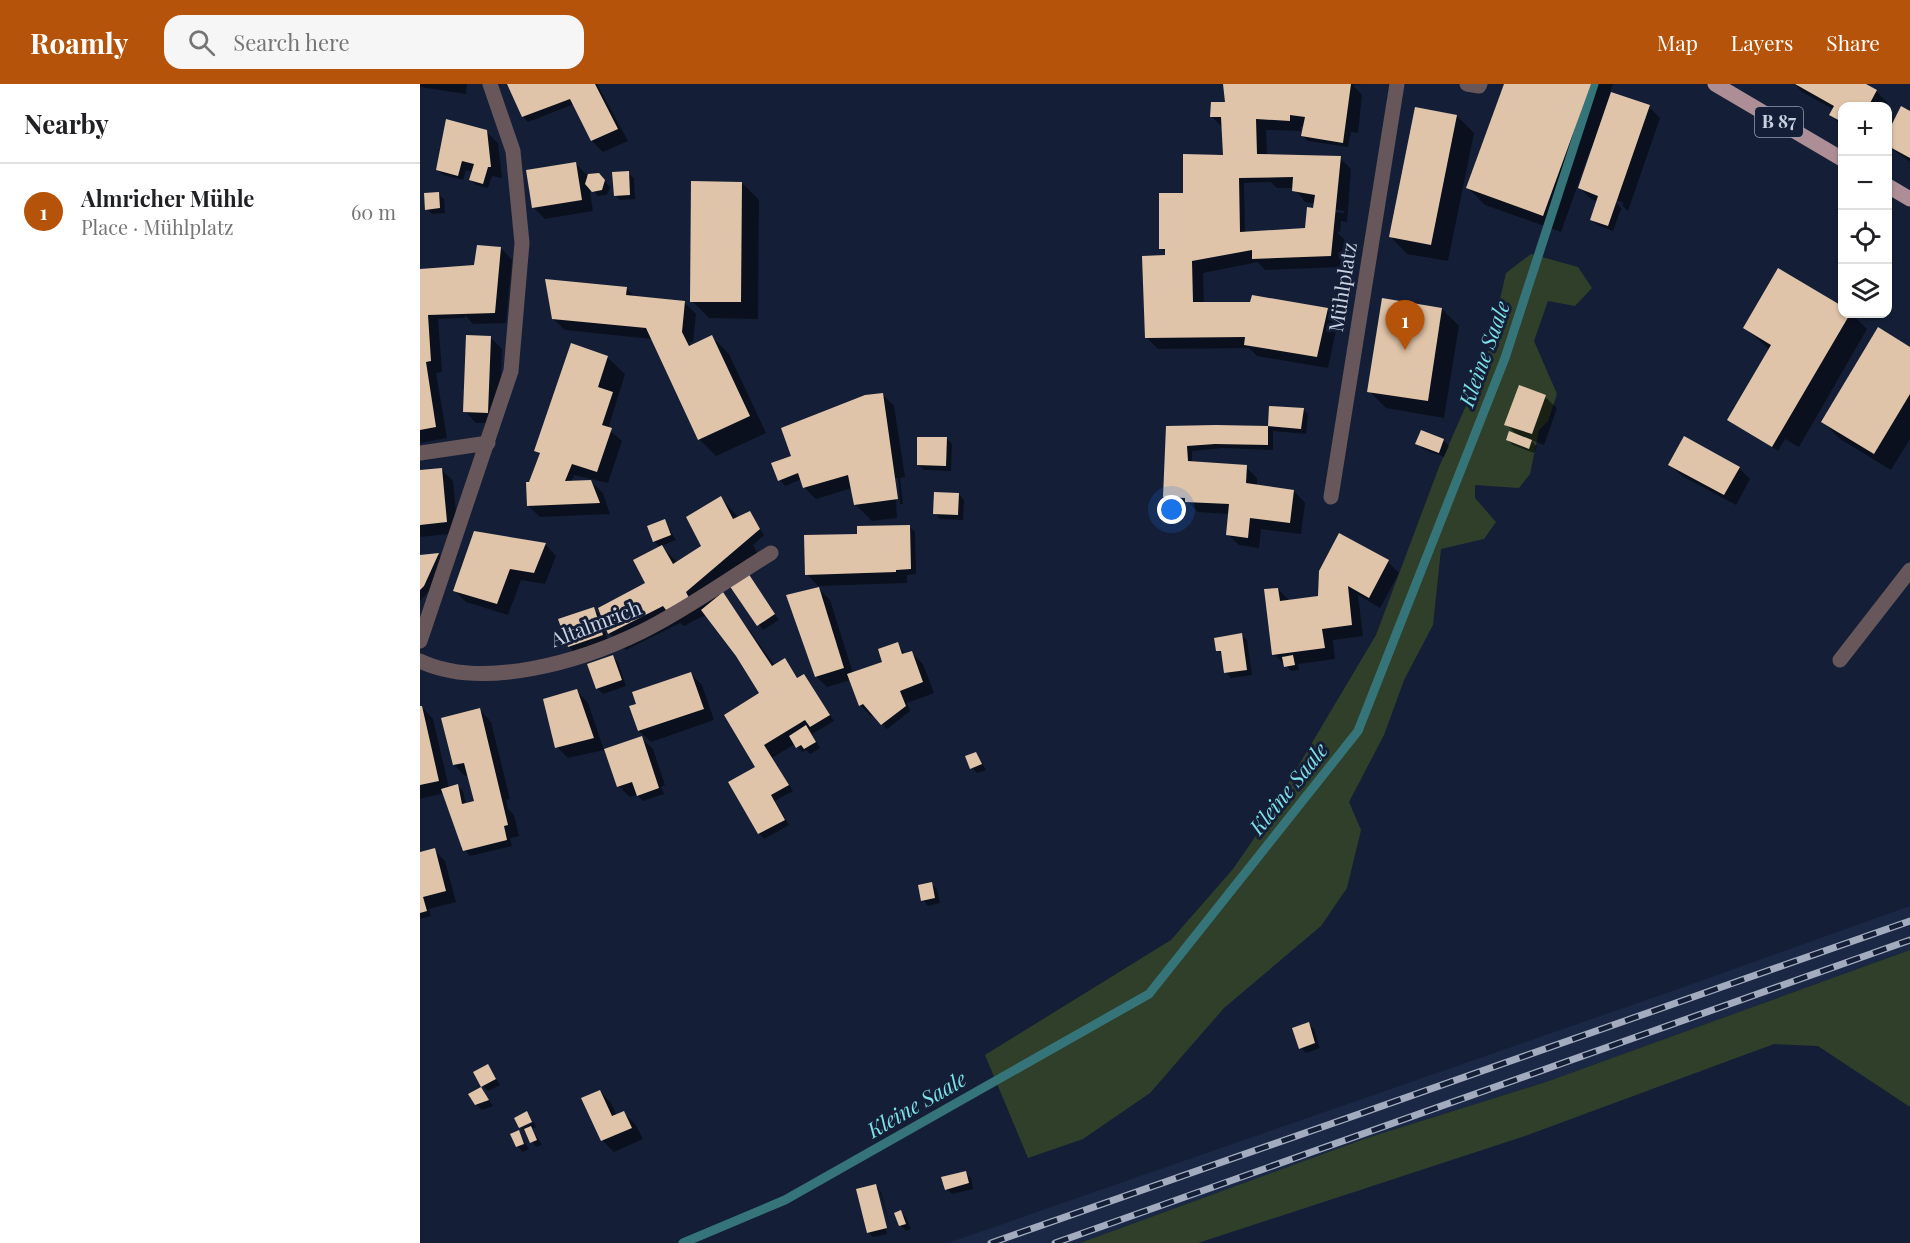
<!DOCTYPE html>
<html lang="en">
<head>
<meta charset="utf-8">
<style>
  :root { --surface:#fff; --page:#f6f6f6; --text:#202124; --muted:#757577; --line:#e0e0e0; --accent:#b45309 }
  body { margin:0; font-family:"Playfair Display",serif; background:var(--page); color:var(--text) }
  .controls { position:absolute; right:18px; top:18px; display:grid; overflow:hidden; border-radius:12px; box-shadow:0 2px 4px #0004 }
  .controls button { width:54px; height:54px; display:grid; place-items:center; padding:0; border:0; border-bottom:2px solid var(--line); background:var(--surface); color:var(--text); font:30px sans-serif }
  .you { position:absolute; left:752px; top:426px; width:21px; height:21px; margin:-15px; border:4px solid #fff; border-radius:50%; background:#1a73e8; box-shadow:0 0 0 9px #1a73e833 }
  .badge { display:grid; place-items:center; width:39px; height:39px; border-radius:50%; background:var(--accent); color:#fff; font-size:20px; font-weight:700 }
  .pin { position:absolute; translate:-50% -50px; filter:drop-shadow(0 2px 3px #0008) }
  .pin::after { content:''; position:absolute; top:32px; width:21px; height:18px; background:inherit; clip-path:polygon(0 0,100% 0,50% 100%) }
  .list { margin:0; padding:0; list-style:none }
  h2 { display:flex; justify-content:space-between; align-items:center; height:78px; margin:0; padding:0 24px; font-size:26px }
  h2 small { font-size:20px; font-weight:400; color:var(--muted) }
  .list li { display:grid; grid-template-columns:39px 1fr auto; gap:18px; align-items:center; box-sizing:border-box; height:96px; padding:0 24px; border-top:2px solid var(--line) }
  .list b { display:block; font-size:22px; white-space:nowrap }
  .list p { margin:0; font-size:20px; white-space:nowrap; color:var(--muted) }
  .list em { font-size:20px; font-style:normal; color:var(--muted) }
  .icon { flex:none; width:33px; height:33px; fill:none; stroke:currentColor; stroke-width:2; stroke-linecap:round; stroke-linejoin:round }
  .map { position:relative; flex:none; width:1490px; height:1159px; overflow:hidden }
  header { display:flex; align-items:center; gap:36px; box-sizing:border-box; height:84px; padding:0 30px; background:var(--accent); color:#fff }
  header strong { font-size:28px }
  nav { display:flex; gap:33px; margin-inline-start:auto; font-size:21px }
  .search { width:420px; height:54px; background:var(--page); display:flex; align-items:center; gap:15px; box-sizing:border-box; padding:0 21px; border-radius:18px; color:var(--muted); font-size:22px }
  main { display:flex }
  aside { flex:1; background:var(--surface) }
  .map>svg:first-child { display:block }
</style>
</head>
<body>
<header>
<strong>Roamly</strong>
<div class="search"><svg class="icon" aria-label="search" viewBox="0 0 24 24"><circle cx="10" cy="10" r="6"/><path d="M15 15l6 6"/></svg>Search here</div>
<nav><a>Map</a><a>Layers</a><a>Share</a></nav>
</header>
<main>
<aside>
<h2>Nearby<small></small></h2>
<ul class="list">
<li><span class="badge">1</span><div><b>Almricher Mühle</b><p>Place · Mühlplatz</p></div><em>60 m</em></li>
</ul>
</aside>
<div class="map">
<svg width="1490" height="1159" viewBox="0 0 1490 1159">
  <rect width="100%" height="100%" fill="#141f37"/>
  <polygon fill="#1a2845" points="1490,822 1490,866 1126,998 947,1054 660,1159 528,1159 1261,904"/>
  <g fill="#303f29">
    <polygon points="1111,170 1158,183 1172,204 1155,222 1128,217 1114,257 1137,310 1128,337 1119,346 1110,390 1099,404 1055,401 1055,414 1076,438 1064,455 1021,465 1013,541 984,596 964,651 929,718 941,746 927,804 901,842 804,924 730,1009 663,1055 608,1074 565,971 751,856 813,785 842,743 956,551 1019,383 1066,276 1086,189"/>
    <polygon points="1490,866 1490,1023 1398,962 1354,960 1105,1052 778,1159 660,1159 947,1054 1126,998"/>
  </g>
  <g fill="#0007" fill-rule="evenodd">
    <polygon points="0,0 47,0 46,10 0,3"/>
    <polygon points="89,0 177,0 208,57 183,68 172,57 154,20 108,38 103,33"/>
    <path d="M 804,0 L 944,0 L 933,1 L 942,11 L 938,49 L 931,48 L 928,63 L 888,57 L 883,52 L 885,42 L 881,42 L 881,47 L 846,46 L 847,71 L 920,74 L 931,85 L 927,138 L 921,137 L 920,148 L 917,148 L 925,156 L 922,183 L 845,186 L 838,178 L 783,189 L 784,220 L 907,225 L 918,237 L 908,284 L 837,272 L 829,264 L 738,265 L 726,253 L 748,172 L 741,164 L 765,110 L 804,72 L 803,44 L 791,32 L 809,20 ZM 851,98 L 857,104 L 874,104 L 885,118 L 895,120 L 897,126 L 886,146 L 825,149 L 824,99 ZM 905,124 L 924,127 L 924,129 L 905,127 Z"/>
    <polygon points="1085,0 1193,0 1190,9 1229,23 1240,34 1208,127 1202,121 1204,119 1171,107 1171,110 1196,119 1203,126 1201,125 1193,147 1177,141 1171,136 1178,118 1171,115 1160,104 1173,65 1171,64 1141,148 1065,121 1048,104"/>
    <polygon points="1375,0 1443,0 1457,8 1468,19 1466,22 1422,22 1422,42 1410,30 1413,25 1382,8"/>
    <polygon points="1482,24 1490,28 1490,78 1468,62 1468,51"/>
    <polygon points="1037,32 1054,49 1028,177 987,170 970,152"/>
    <polygon points="66,47 78,59 82,94 72,92 68,104 56,101 51,96 53,88 46,86 43,96 23,91 17,86"/>
    <polygon points="155,79 167,91 168,97 184,96 190,103 187,111 178,112 169,102 173,127 125,135 113,123"/>
    <polygon points="208,89 214,94 215,115 200,116 195,111"/>
    <polygon points="322,99 339,116 338,235 289,234 272,217"/>
    <polygon points="18,110 24,115 25,129 12,130 7,125"/>
    <polygon points="81,164 92,176 86,239 53,240 45,231 45,234 18,235 22,288 16,289 27,354 0,359 0,187 56,182"/>
    <polygon points="1358,186 1422,224 1422,230 1432,230 1447,245 1379,363 1365,355 1358,367 1309,336 1350,266 1325,244"/>
    <polygon points="206,204 216,214 264,218 276,230 273,258 269,258 271,263 292,253 309,270 346,349 296,372 279,355 232,255 145,246 133,235"/>
    <polygon points="1022,225 1039,242 1024,334 966,324 949,307"/>
    <polygon points="70,253 82,265 79,339 56,339 45,327"/>
    <polygon points="1490,264 1490,355 1471,386 1420,355 1403,338"/>
    <polygon points="187,273 205,290 188,345 202,357 188,399 154,391 151,398 171,398 183,409 190,430 120,433 108,422 110,399 121,371 116,366"/>
    <polygon points="462,310 474,322 485,393 480,394 483,420 480,420 478,394 475,394 477,434 452,437 435,420 432,404 396,415 384,403 382,395 365,402 360,396 353,380 371,374"/>
    <polygon points="1125,313 1137,324 1124,361 1111,356 1117,363 1114,369 1093,361 1088,356 1098,352 1086,340"/>
    <polygon points="851,324 883,325 888,330 886,350 853,347 853,366 802,364 772,367 772,379 826,383 837,394 837,402 874,407 885,419 881,450 841,445 839,464 819,461 807,450 809,430 778,428 768,418 750,418 744,412 747,344 850,344"/>
    <polygon points="526,354 532,360 531,387 504,386 498,380"/>
    <polygon points="1023,356 1029,362 1024,373 1003,365 997,359"/>
    <polygon points="1250,381 1319,384 1330,395 1316,421 1262,392"/>
    <polygon points="21,385 33,397 38,449 0,453 0,387"/>
    <polygon points="539,410 544,416 543,436 520,435 515,429"/>
    <polygon points="301,414 319,434 330,429 344,451 333,461 341,476 326,489 359,536 343,546 311,501 302,509 355,582 364,576 378,595 384,592 414,637 392,650 400,664 390,670 386,666 382,668 375,660 352,674 373,707 355,717 369,741 344,755 339,749 337,683 341,610 318,572 287,530 264,542 260,539 206,566 189,549 227,500 240,464 234,457 245,437 256,456 241,462 258,479 284,463"/>
    <polygon points="490,443 495,448 496,490 487,491 487,499 398,502 387,490 439,451"/>
    <polygon points="125,460 136,472 125,500 101,496 88,531 46,518 35,507"/>
    <polygon points="19,471 24,476 9,507 0,517 0,472"/>
    <polygon points="968,478 979,489 960,524 938,511 943,552 913,556 915,575 878,580 879,586 871,587 854,570 858,505 870,517 900,514"/>
    <polygon points="399,505 410,516 433,589 464,578 478,560 485,571 491,568 503,580 514,609 487,619 490,627 467,645 454,631 451,632 440,621 431,596 407,603 396,592"/>
    <polygon points="173,525 179,530 188,557 154,568 149,562"/>
    <polygon points="821,551 827,556 832,591 811,594 806,588 803,572 798,566"/>
    <polygon points="193,573 198,578 206,602 183,610 177,604"/>
    <polygon points="270,589 282,601 294,636 231,658 219,647 218,621"/>
    <polygon points="157,607 168,619 184,666 148,674 137,663"/>
    <polygon points="2,623 13,635 29,704 37,702 43,707 46,721 55,719 49,691 45,692 34,681 60,626 71,638 90,715 86,716 88,725 94,731 99,752 90,754 92,762 50,772 45,766 24,709 0,715"/>
    <polygon points="221,654 233,665 245,701 241,703 244,710 223,717 217,711 210,713 198,702"/>
    <polygon points="556,669 566,686 557,689 552,684"/>
    <polygon points="14,766 25,777 36,818 9,825 11,832 0,835 0,770"/>
    <polygon points="511,800 517,805 520,819 508,822 503,816"/>
    <polygon points="888,940 894,945 900,964 886,969 881,964"/>
    <polygon points="68,982 80,1001 68,1007 63,1002"/>
    <polygon points="61,1005 73,1022 62,1026 56,1020"/>
    <polygon points="180,1007 191,1019 197,1032 204,1029 215,1040 223,1055 194,1068 182,1056"/>
    <polygon points="114,1038 116,1043 112,1045 122,1061 116,1063 102,1044"/>
    <polygon points="98,1048 109,1065 103,1068 97,1062"/>
    <polygon points="545,1088 551,1094 553,1105 532,1110 526,1105"/>
    <polygon points="456,1102 461,1108 472,1149 459,1106 456,1106 467,1150 453,1153 448,1148"/>
    <polygon points="481,1128 486,1133 491,1145 486,1147 481,1142"/>
  </g>
  <g fill="none" stroke-linecap="round" stroke-linejoin="round">
    <polyline stroke="#357478" stroke-width="9" points="263,1159 365,1116 729,910 938,647 1085,274 1174,0"/>
  </g>
  <g fill="#dfc4a9" fill-rule="evenodd">
    <polygon points="87,0 175,0 198,45 171,57 150,15 102,33"/>
    <path d="M 803,0 L 931,0 L 923,59 L 881,52 L 885,33 L 870,31 L 870,37 L 836,35 L 837,70 L 921,72 L 911,172 L 832,175 L 832,166 L 772,177 L 773,218 L 830,218 L 832,211 L 908,224 L 897,273 L 824,261 L 825,253 L 725,254 L 722,172 L 745,171 L 745,165 L 739,165 L 739,109 L 763,109 L 763,70 L 803,71 L 801,33 L 790,33 L 791,18 L 805,18 ZM 873,93 L 872,107 L 895,111 L 893,124 L 887,123 L 885,144 L 820,148 L 819,94 Z"/>
    <polygon points="1084,0 1171,0 1123,132 1046,104"/>
    <polygon points="1375,0 1446,0 1457,6 1449,21 1444,18 1441,22 1422,22 1422,38 1409,31 1414,22"/>
    <polygon points="1191,8 1230,21 1188,142 1170,136 1178,112 1158,104"/>
    <polygon points="1481,22 1490,27 1490,74 1468,62 1468,48"/>
    <polygon points="995,23 1037,31 1011,161 969,153"/>
    <polygon points="26,35 67,46 71,83 68,83 63,100 49,96 54,80 42,77 38,92 16,86"/>
    <polygon points="156,78 162,116 112,124 106,86"/>
    <polygon points="209,87 210,111 194,112 192,88"/>
    <polygon points="179,89 185,96 182,106 172,108 165,100 168,90"/>
    <polygon points="271,97 322,98 321,218 270,218"/>
    <polygon points="19,108 20,124 5,126 4,109"/>
    <polygon points="57,161 81,163 75,229 8,231 11,277 6,278 16,343 0,346 0,185 54,181"/>
    <polygon points="1358,184 1422,222 1422,230 1430,230 1352,363 1307,336 1351,261 1323,244"/>
    <polygon points="125,195 207,203 206,211 265,217 262,248 269,262 292,251 330,332 278,356 226,244 132,235"/>
    <polygon points="962,214 1022,224 1008,317 947,308"/>
    <polygon points="1458,243 1490,263 1490,310 1454,370 1401,338"/>
    <polygon points="46,251 71,252 68,329 43,328"/>
    <polygon points="151,259 188,272 178,303 193,308 182,341 192,344 177,388 152,380 145,397 171,396 180,419 107,422 106,398 109,398 120,369 114,367"/>
    <polygon points="1099,301 1126,311 1112,350 1084,341"/>
    <polygon points="463,309 478,415 434,421 428,391 383,404 378,389 358,397 351,379 371,372 361,344 445,311"/>
    <polygon points="849,322 884,324 881,345 848,342"/>
    <polygon points="796,341 848,342 848,361 795,360 767,362 768,377 827,381 826,399 874,406 870,439 830,434 828,454 806,451 809,420 765,418 765,414 743,413 746,342"/>
    <polygon points="1001,346 1024,355 1019,369 995,360"/>
    <polygon points="1089,347 1112,356 1109,365 1086,356"/>
    <polygon points="1264,352 1320,383 1304,411 1248,381"/>
    <polygon points="497,353 527,353 526,382 497,381"/>
    <polygon points="22,384 27,438 0,441 0,386"/>
    <polygon points="514,408 539,409 538,431 513,430"/>
    <polygon points="301,412 313,435 330,427 340,445 266,508 269,514 246,526 243,522 188,550 178,524 225,499 213,476 242,461 253,480 281,462 266,433"/>
    <polygon points="245,435 251,451 233,458 227,442"/>
    <polygon points="490,441 491,485 476,486 476,488 385,491 384,451 437,450 437,442"/>
    <polygon points="54,447 126,459 114,489 90,485 77,520 33,507"/>
    <polygon points="919,449 969,476 949,514 928,502 932,541 902,545 905,564 852,571 844,505 858,504 860,517 898,512 899,487"/>
    <polygon points="19,469 4,502 0,506 0,471"/>
    <polygon points="328,489 355,530 337,542 309,501"/>
    <polygon points="399,503 424,584 395,593 366,511"/>
    <polygon points="303,508 352,582 365,574 377,594 384,590 410,631 390,643 385,636 344,661 369,701 351,711 365,736 338,750 308,698 335,683 304,631 339,609 316,572 281,526"/>
    <polygon points="174,523 183,551 148,563 138,535"/>
    <polygon points="822,549 827,586 804,589 801,567 796,567 794,554"/>
    <polygon points="478,558 482,570 492,567 503,598 480,607 486,622 461,641 443,620 439,622 427,590 462,578 458,565"/>
    <polygon points="193,571 202,596 176,605 167,580"/>
    <polygon points="873,571 875,581 864,583 862,573"/>
    <polygon points="271,588 284,625 218,647 209,622 216,620 212,608"/>
    <polygon points="157,605 174,654 135,664 123,615"/>
    <polygon points="0,622 2,622 19,697 0,701"/>
    <polygon points="60,624 88,741 84,742 87,756 43,767 21,705 38,700 42,720 54,717 44,679 33,681 21,634"/>
    <polygon points="386,641 396,658 384,665 381,661 376,664 369,652"/>
    <polygon points="222,652 239,704 217,712 212,698 197,703 184,665"/>
    <polygon points="556,668 562,680 550,685 545,672"/>
    <polygon points="15,764 26,807 3,813 7,827 0,829 0,768"/>
    <polygon points="512,798 515,814 501,817 498,801"/>
    <polygon points="889,938 895,959 879,965 872,944"/>
    <polygon points="68,980 76,995 61,1003 53,988"/>
    <polygon points="61,1003 69,1016 55,1021 48,1010"/>
    <polygon points="180,1006 192,1032 204,1027 212,1044 181,1057 161,1014"/>
    <polygon points="107,1027 112,1038 99,1044 94,1034"/>
    <polygon points="111,1042 117,1056 110,1059 104,1045"/>
    <polygon points="99,1046 104,1060 96,1063 90,1050"/>
    <polygon points="546,1087 549,1099 525,1106 521,1093"/>
    <polygon points="456,1100 467,1144 447,1149 436,1105"/>
    <polygon points="481,1126 486,1140 479,1142 474,1129"/>
  </g>
  <g fill="none" stroke-linecap="round" stroke-linejoin="round">
    <g stroke="#67575b" stroke-width="15">
      <polyline points="1047,0 1059,2 1060,0"/>
      <polyline points="0,369 68,359"/>
      <polyline points="911,413 977,0"/>
      <polyline points="0,557 91,287 102,159 93,67 70,0"/>
      <polyline points="1420,576 1490,486"/>
      <path d="M 0,577 C 63,607 162,577 221,548 C 266,526 308,495 351,469"/>
    </g>
    <g stroke="#ae8e96" stroke-width="15">
      <polyline points="1295,0 1422,75"/>
      <polyline points="1468,102 1490,115"/>
    </g>
    <g stroke="#a3acbe" stroke-width="7">
      <g id="rail">
        <polyline points="571,1159 1490,837"/>
        <polyline points="635,1159 1490,856"/>
      </g>
    </g>
    <use href="#rail" stroke="#141f37" stroke-width="4.5" stroke-dasharray="14" stroke-linecap="butt"/>
  </g>
  <g text-anchor="middle" stroke-width="6" stroke-linejoin="round" paint-order="stroke">
    <rect fill="#141f37" stroke="#939cae" stroke-width="1.5" x="1335" y="23" width="48" height="30" rx="4.5"/>
    <g font-size="18" font-weight="bold" fill="#c9d1e1">
      <text x="1359" y="44">B 87</text>
    </g>
    <g font-size="20" fill="#c9d1e1" stroke="#141f37">
      <text transform="translate(923 203) rotate(-81)" y="7">Mühlplatz</text>
      <text transform="translate(176 540) rotate(-21)" y="7">Altalmrich</text>
    </g>
    <g font-size="21" font-style="italic" fill="#7de2e8" stroke="#141f37">
      <text transform="translate(1065 270) rotate(-70)" y="7">Kleine Saale</text>
      <text transform="translate(869 705) rotate(-51)" y="7">Kleine Saale</text>
      <text transform="translate(497 1021) rotate(-30)" y="7">Kleine Saale</text>
    </g>
  </g>
</svg>
<div class="controls">
<button>+</button>
<button>−</button>
<button><svg class="icon" aria-label="locate" viewBox="0 0 24 24"><circle cx="12" cy="12" r="6"/><path d="M12 2v4M12 18v4M2 12h4M18 12h4"/></svg></button>
<button><svg class="icon" aria-label="layers" viewBox="0 0 24 24"><path d="M12 4l9 5-9 5-9-5zM3 14l9 5 9-5"/></svg></button>
</div>
<div class="you"></div>
<div class="pin badge" style="left:985px;top:266px">1</div>
</div>
</main>
</body>
</html>
